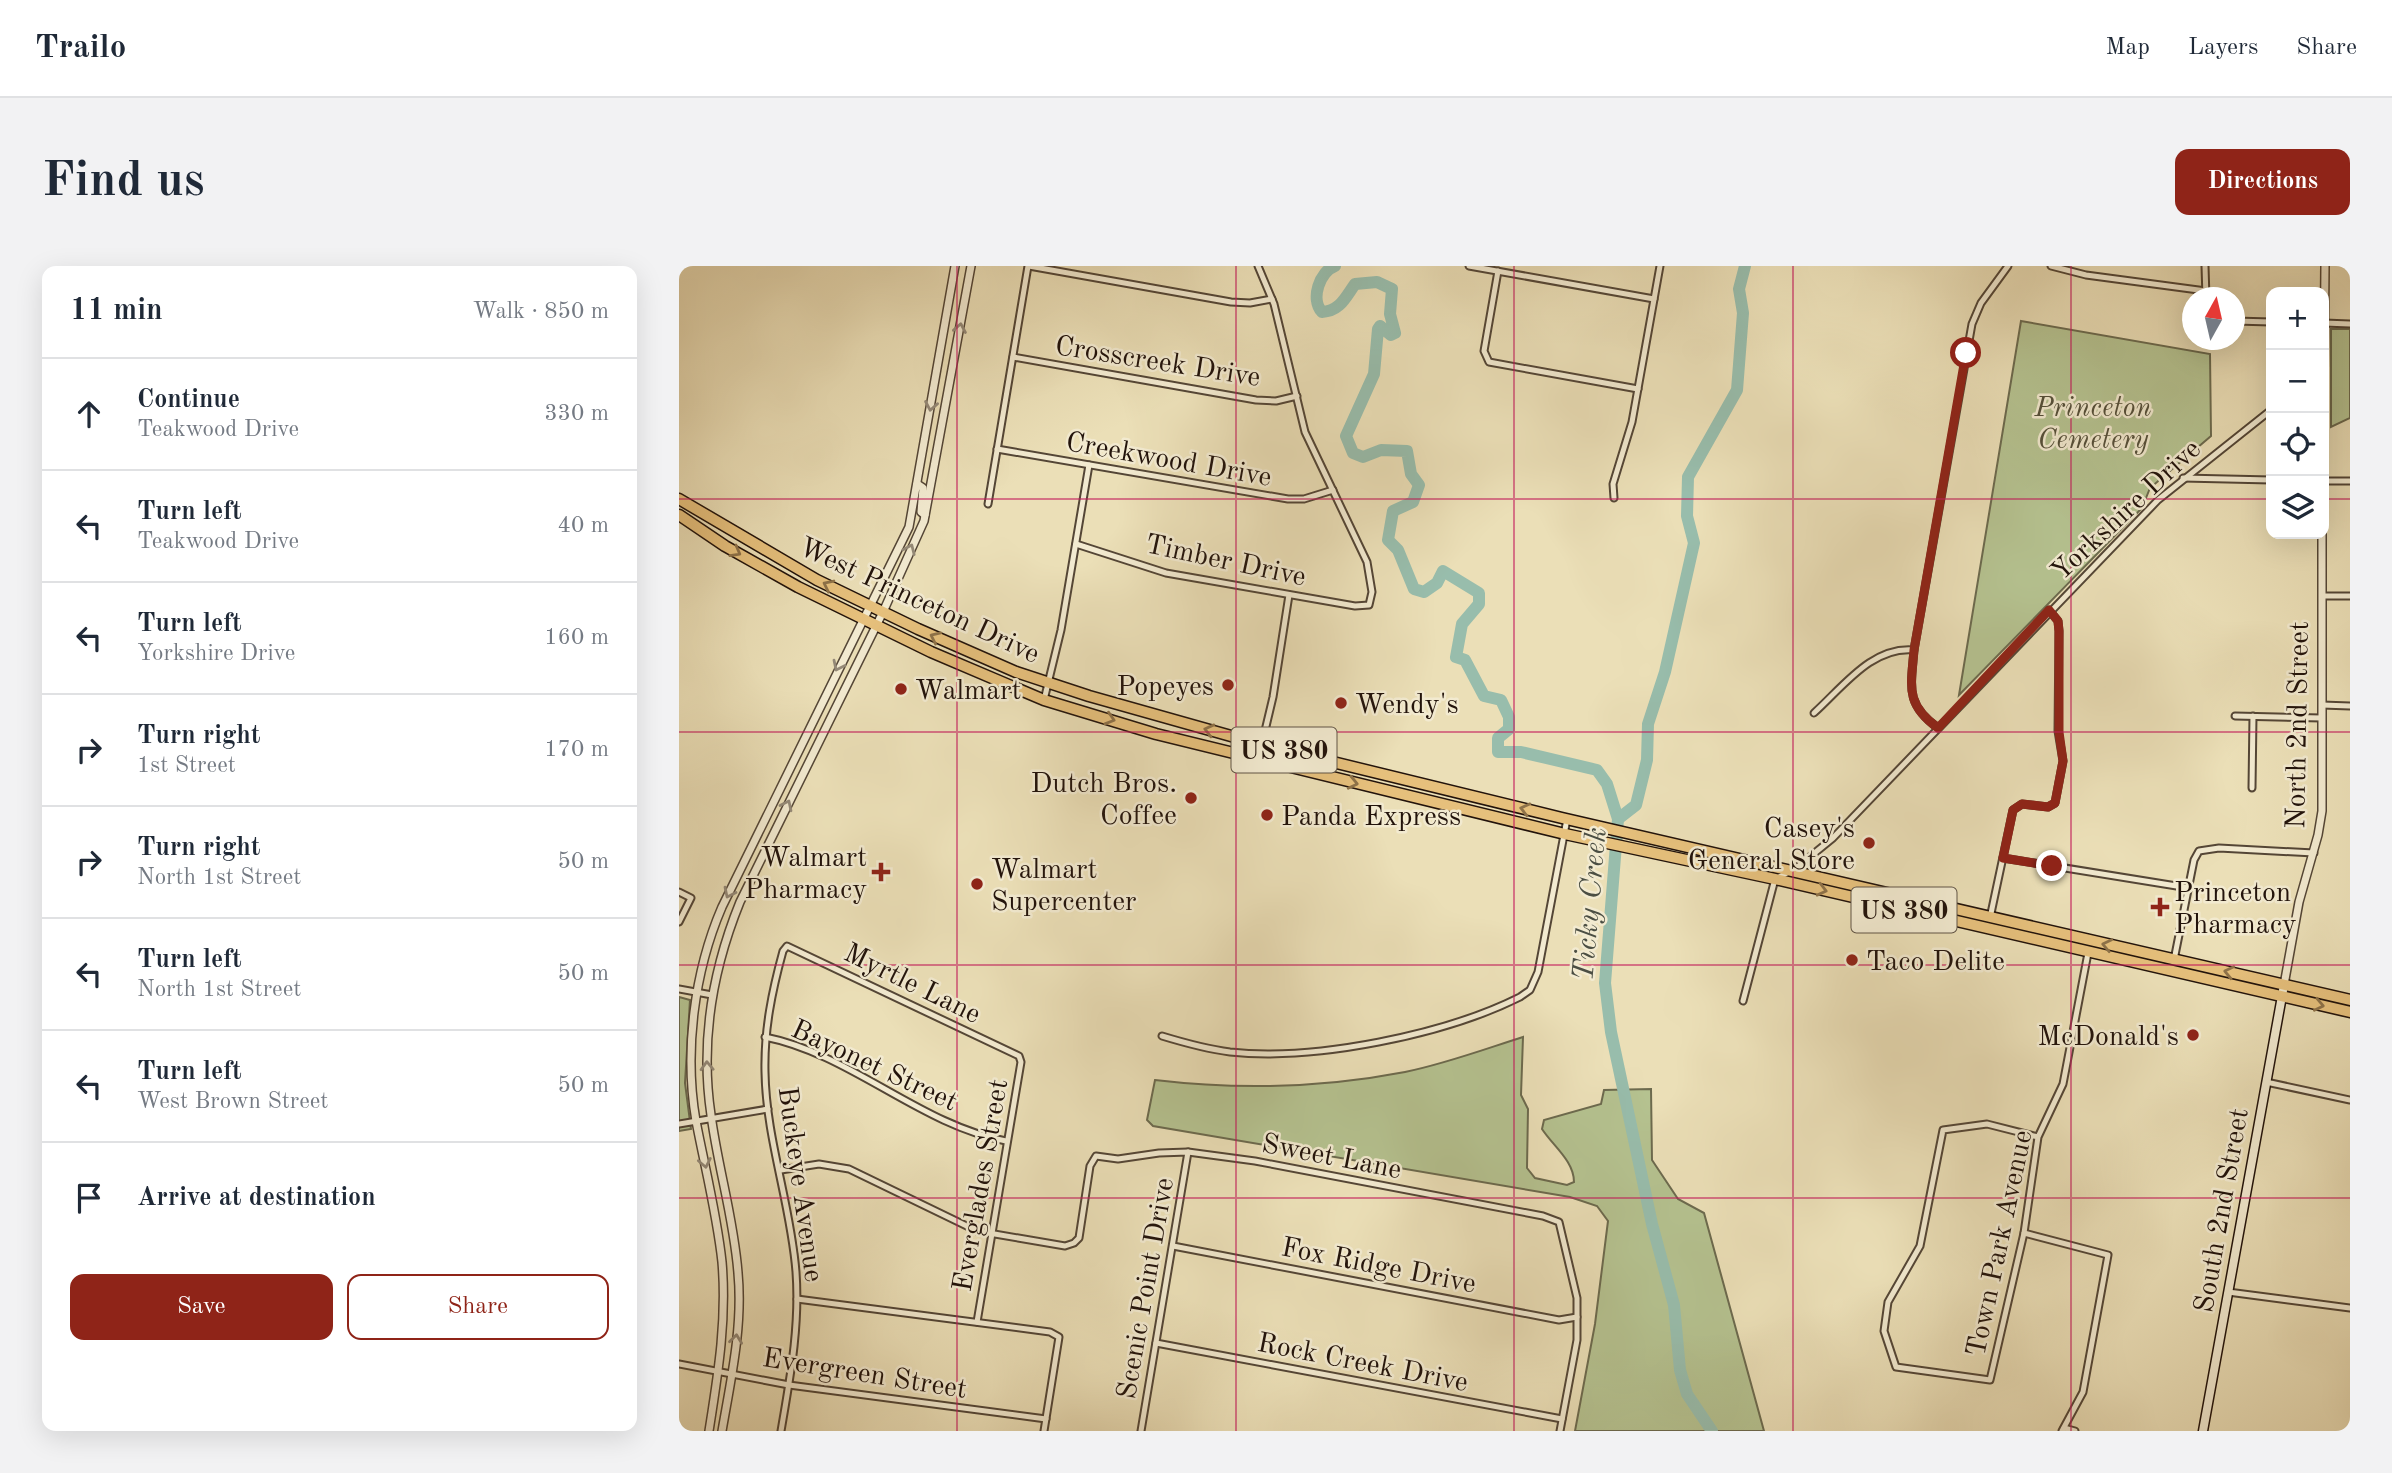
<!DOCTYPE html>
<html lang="en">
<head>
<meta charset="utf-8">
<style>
  :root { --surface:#fff; --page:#f2f2f3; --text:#1f2937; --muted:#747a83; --line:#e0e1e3; --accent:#8f2418 }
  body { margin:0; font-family:"Old Standard TT",serif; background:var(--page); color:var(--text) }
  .controls { position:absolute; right:21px; top:21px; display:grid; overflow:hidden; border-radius:14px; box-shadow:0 7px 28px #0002 }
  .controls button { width:63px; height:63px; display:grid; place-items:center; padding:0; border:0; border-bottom:2px solid var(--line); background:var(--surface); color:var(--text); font:35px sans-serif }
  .compass { position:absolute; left:1503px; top:21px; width:63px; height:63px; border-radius:50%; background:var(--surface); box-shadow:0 7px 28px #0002; rotate:8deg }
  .stop { position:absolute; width:21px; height:21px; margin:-16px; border:5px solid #8f2418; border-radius:50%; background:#fff }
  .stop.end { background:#8f2418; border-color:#fff; box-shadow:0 2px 7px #0008 }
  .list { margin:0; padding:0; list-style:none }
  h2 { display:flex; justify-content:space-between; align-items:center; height:91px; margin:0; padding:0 28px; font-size:30px }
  h2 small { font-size:23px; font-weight:400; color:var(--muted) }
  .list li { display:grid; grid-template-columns:46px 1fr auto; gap:21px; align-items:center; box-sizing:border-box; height:112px; padding:0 28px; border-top:2px solid var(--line) }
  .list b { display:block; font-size:26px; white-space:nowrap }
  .list p { margin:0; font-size:23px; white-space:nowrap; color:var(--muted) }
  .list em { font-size:23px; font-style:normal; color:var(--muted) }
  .actions { display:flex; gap:14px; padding:21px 28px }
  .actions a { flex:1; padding:16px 0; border:2px solid var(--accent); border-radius:14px; text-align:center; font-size:24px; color:var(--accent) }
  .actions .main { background:var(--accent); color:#fff }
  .icon { flex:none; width:38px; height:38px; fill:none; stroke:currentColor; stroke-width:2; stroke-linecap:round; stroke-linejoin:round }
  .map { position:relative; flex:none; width:1671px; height:1165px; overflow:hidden; border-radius:14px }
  header { display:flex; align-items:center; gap:42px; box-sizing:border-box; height:98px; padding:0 35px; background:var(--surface); border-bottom:2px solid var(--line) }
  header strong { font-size:33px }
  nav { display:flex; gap:38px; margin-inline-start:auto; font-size:24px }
  .intro { display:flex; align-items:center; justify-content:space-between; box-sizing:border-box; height:168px; padding:0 42px }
  h1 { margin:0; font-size:49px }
  .button { padding:18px 32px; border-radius:14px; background:var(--accent); color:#fff; font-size:24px; font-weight:700 }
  main { display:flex; gap:42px; padding:0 42px }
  aside { flex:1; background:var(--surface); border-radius:14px; box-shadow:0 7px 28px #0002 }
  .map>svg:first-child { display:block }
</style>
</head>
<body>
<header>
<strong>Trailo</strong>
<nav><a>Map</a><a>Layers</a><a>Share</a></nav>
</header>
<div class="intro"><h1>Find us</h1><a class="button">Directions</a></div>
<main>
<aside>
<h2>11 min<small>Walk · 850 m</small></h2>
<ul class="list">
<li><svg class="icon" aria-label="ahead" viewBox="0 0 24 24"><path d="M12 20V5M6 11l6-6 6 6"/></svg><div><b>Continue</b><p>Teakwood Drive</p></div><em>330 m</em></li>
<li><svg class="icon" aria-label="left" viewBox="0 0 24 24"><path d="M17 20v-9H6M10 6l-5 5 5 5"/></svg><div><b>Turn left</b><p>Teakwood Drive</p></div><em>40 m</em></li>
<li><svg class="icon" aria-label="left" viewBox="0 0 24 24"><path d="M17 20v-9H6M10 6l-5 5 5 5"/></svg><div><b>Turn left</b><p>Yorkshire Drive</p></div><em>160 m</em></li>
<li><svg class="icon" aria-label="right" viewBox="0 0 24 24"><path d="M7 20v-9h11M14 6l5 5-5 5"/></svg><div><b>Turn right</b><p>1st Street</p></div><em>170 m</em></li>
<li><svg class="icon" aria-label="right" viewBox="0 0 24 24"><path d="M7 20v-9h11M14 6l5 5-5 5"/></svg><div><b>Turn right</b><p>North 1st Street</p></div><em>50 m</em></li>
<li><svg class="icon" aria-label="left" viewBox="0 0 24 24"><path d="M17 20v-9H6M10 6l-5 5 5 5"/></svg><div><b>Turn left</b><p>North 1st Street</p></div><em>50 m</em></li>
<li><svg class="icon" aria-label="left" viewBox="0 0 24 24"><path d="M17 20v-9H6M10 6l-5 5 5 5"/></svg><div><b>Turn left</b><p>West Brown Street</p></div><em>50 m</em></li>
<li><svg class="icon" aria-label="arrive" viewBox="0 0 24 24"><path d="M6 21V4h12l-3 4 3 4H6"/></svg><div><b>Arrive at destination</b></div></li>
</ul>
<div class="actions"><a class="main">Save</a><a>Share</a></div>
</aside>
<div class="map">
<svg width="1671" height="1165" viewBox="0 0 1671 1165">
  <rect width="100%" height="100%" fill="#ebdfb7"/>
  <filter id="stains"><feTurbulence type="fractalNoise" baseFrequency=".00286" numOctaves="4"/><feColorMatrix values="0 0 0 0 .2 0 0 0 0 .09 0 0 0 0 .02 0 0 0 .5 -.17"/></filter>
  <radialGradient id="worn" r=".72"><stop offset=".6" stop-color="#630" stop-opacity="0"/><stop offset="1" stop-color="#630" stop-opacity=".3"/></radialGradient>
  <g fill="#b5c290" stroke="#6c6a4e" stroke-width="2">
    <polygon points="1342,55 1531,88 1532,170 1471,222 1463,242 1280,429"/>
    <polygon points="1652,63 1671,63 1671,152 1652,161"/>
    <polygon points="0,731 11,734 6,817 12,863 0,865"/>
    <path d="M 844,771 L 842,829 L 849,843 L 848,902 L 856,912 L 888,919 L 895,916 C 895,895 874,880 863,863 L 865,854 L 922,838 L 925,824 L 972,823 L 973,894 L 999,933 L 1025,947 L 1085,1165 L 896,1165 L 916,1058 L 929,955 L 918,940 L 891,931 L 474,860 L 468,854 L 476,814 C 560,824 643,822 726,806 C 766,798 806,783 844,771 Z"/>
  </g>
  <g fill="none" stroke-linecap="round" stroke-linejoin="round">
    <g stroke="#98bdac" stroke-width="12">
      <path d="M 656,0 C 641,5 631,33 643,46 C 661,45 666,32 676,18 L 698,16 L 713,23 L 711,48 L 716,67 L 712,69 L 701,60 L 699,63 L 695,108 L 667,170 L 674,187 L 684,191 L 702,184 L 728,185 L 732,208 L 740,219 L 734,236 L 714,245 L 709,274 L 719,284 L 735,323 L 745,326 L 758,317 L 764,305 L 800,327 L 800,338 L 783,358 L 777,391 L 786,394 L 805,430 L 822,434 L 830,451 L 830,463 L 819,472 L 819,486 L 842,486 L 918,504 L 928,518 L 939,553 L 926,717 L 932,766 L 973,958 L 995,1039 L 1001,1104 L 1008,1128 L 1033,1165"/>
      <polyline points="939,553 957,539 968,494 969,458 986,406 1015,277 1008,250 1009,211 1058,124 1064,47 1060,23 1066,0"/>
    </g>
    <g stroke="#544636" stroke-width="9">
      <g id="minor">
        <polyline points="350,0 552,36 571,37 593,33"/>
        <polyline points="790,0 975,33"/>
        <polyline points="1372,0 1407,9 1527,25"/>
        <polyline points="1526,0 1527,32"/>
        <polyline points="819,5 805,85 810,96 959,123"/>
        <polyline points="1556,55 1592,56"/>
        <polyline points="1645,57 1671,58"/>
        <polyline points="334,91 577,134 597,135 618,130"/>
        <polyline points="318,183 609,233 625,233 654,224"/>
        <polyline points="1504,212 1592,214"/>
        <polyline points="1645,215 1671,215"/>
        <polyline points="935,232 934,218 953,156 981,0"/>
        <polyline points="309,238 349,0"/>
        <polyline points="397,278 487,307 676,340 690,339 693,326 688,296 626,166 595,38 579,0"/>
        <polyline points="1643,330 1671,330"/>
        <polyline points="365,434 382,364 410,199"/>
        <polyline points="1643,439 1671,440"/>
        <path d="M 1135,447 C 1164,421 1193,380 1235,384"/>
        <polyline points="1556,450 1643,452"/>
        <path d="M 1259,462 C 1226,438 1232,421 1235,384 L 1293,58 L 1302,37 L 1329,0"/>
        <polyline points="579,494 594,431 610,329"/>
        <polyline points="1573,522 1574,450"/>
        <polyline points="1324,592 1510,622"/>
        <polyline points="0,626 12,632 0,656"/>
        <polyline points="1311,652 1334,544 1343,538 1369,541 1376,537 1384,495 1379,465 1380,365 1379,355 1370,344"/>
        <polyline points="1495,694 1515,594 1520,585 1540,582 1635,587"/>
        <polyline points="0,723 33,729"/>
        <polyline points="1064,735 1096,613 1116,603 1154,572 1479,234 1592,144"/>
        <path d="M 483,770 C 506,777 528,783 551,786 C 636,795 765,769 841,731 L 851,724 L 859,706 L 888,553"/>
        <path d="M 86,771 C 172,788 241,859 327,875"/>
        <polyline points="1587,816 1671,834"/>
        <polyline points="0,858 89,843"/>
        <polyline points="1359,871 1308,858 1264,864 1241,980 1209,1036 1205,1065 1217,1101 1311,1114 1345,967 1359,871 1384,818 1409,687"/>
        <polyline points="102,904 140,898 170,903 298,965 386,980 395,977 400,972 411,900 417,890 439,893 480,887 509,886 576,895 864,950 880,956 898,1032 898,1074 881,1165"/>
        <polyline points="1345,967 1429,989 1404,1126 1383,1165"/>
        <polyline points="494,980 880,1054 898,1051"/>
        <polyline points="1549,1026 1671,1042"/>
        <polyline points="118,1033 371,1066 380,1071 365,1165"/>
        <polyline points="477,1077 883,1153"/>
        <polyline points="0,1098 110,1119 367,1153"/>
        <polyline points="1385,1162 1396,1165"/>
        <path d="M 102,1165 C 111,1112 121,1060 117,1006 C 112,939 87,873 86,806 C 85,764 93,725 104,685 L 108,680 L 340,790 L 342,796 L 298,1056"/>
        <polyline points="462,1165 509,886"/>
      </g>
    </g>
    <g stroke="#544636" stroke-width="10">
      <g id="tertiary">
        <polyline points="1645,105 1646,0"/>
        <polyline points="238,218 244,222 242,246 246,249"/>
        <polyline points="1605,719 1620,636 1639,569 1643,545 1643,268"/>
        <path d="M 30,1165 C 39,1108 48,1054 43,996 C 38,949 26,902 17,855 C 5,786 15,706 43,641 L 230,261 L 276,0"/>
        <path d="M 43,1165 C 52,1113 64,1060 59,1007 C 55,953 39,902 32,849 C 21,775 33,705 61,636 L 204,346 L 245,255 L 292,0"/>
      </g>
    </g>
    <g stroke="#22130b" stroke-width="11">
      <polyline id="secondary" points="1524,1165 1605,719"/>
    </g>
    <g stroke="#22130b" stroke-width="13">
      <g id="trunk">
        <polyline points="0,233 138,314 239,363 337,406 410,430 584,479 883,552 1671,734"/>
        <polyline points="0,249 46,280 119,321 252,386 365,434 477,468 886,568 1096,613 1671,746"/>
      </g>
    </g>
    <use href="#minor" stroke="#f2ead0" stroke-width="5"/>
    <use href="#tertiary" stroke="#f2ead0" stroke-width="7"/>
    <use href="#secondary" stroke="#f2ead0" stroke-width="8"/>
    <use href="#trunk" stroke="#e6c07c" stroke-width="10"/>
  </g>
  <defs><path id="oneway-chevron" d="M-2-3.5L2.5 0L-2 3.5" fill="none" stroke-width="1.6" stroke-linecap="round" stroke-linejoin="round" transform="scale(1.75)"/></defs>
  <g stroke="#948977">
    <use href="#oneway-chevron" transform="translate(281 62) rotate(-80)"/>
    <use href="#oneway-chevron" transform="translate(252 140) rotate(100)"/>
    <use href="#oneway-chevron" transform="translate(231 283) rotate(-66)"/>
    <use href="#oneway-chevron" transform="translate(159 400) rotate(116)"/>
    <use href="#oneway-chevron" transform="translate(108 539) rotate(-64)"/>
    <use href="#oneway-chevron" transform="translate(50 627) rotate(116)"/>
    <use href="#oneway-chevron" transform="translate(28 800) rotate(-92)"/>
    <use href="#oneway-chevron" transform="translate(26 897) rotate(79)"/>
    <use href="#oneway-chevron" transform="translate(57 1073) rotate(-83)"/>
  </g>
  <g stroke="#8e7249">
    <use href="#oneway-chevron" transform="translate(57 286) rotate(29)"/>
    <use href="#oneway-chevron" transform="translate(149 319) rotate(-154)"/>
    <use href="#oneway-chevron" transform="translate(256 371) rotate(-155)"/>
    <use href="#oneway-chevron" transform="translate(431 453) rotate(17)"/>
    <use href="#oneway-chevron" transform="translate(530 464) rotate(-166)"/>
    <use href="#oneway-chevron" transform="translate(674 517) rotate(13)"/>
    <use href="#oneway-chevron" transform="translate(846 543) rotate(-166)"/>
    <use href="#oneway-chevron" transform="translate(1143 624) rotate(14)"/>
    <use href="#oneway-chevron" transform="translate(1428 679) rotate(-168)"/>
    <use href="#oneway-chevron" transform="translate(1550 706) rotate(-167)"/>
    <use href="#oneway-chevron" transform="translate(1640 739) rotate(12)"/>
  </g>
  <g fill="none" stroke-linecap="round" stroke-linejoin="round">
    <path stroke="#8f2418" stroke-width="9" d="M 1287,87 L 1235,384 C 1232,421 1226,438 1259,462 L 1370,344 L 1379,355 L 1380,365 L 1380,466 L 1384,495 L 1376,537 L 1369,541 L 1343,538 L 1334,544 L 1324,592 L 1373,600"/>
  </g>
  <path fill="none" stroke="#c2185b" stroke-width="2" stroke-opacity="0.55" d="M 278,0 L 278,1165M 557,0 L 557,1165M 835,0 L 835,1165M 1114,0 L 1114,1165M 1392,0 L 1392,1165M 0,233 L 1592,233M 1645,233 L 1671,233M 0,466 L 1671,466M 0,699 L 1671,699M 0,932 L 1671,932"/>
  <g fill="#8f2418" stroke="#f2ead0" stroke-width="2.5">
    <circle cx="549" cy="419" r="7"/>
    <circle cx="222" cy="423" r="7"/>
    <circle cx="662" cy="437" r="7"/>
    <circle cx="512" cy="532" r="7"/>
    <circle cx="588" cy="549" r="7"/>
    <circle cx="1190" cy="577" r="7"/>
    <path d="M198.5 595.5h7v7h7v7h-7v7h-7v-7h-7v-7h7z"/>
    <circle cx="298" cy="618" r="7"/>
    <path d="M1477.5 630.5h7v7h7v7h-7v7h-7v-7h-7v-7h7z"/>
    <circle cx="1173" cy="694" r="7"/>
    <circle cx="1514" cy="769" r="7"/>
  </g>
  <g text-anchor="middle" stroke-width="5" stroke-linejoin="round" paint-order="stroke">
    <g fill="#f2ead0" stroke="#605446" stroke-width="2">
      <rect x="552.5" y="461.5" width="105" height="45" rx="5"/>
      <rect x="1172.5" y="621.5" width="105" height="45" rx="5"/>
    </g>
    <g font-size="26" font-weight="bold" fill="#22130b">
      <text x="605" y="493">US 380</text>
      <text x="1225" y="653">US 380</text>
    </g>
    <g font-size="28" fill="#22130b" stroke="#f2ead0">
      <text transform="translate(479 94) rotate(9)" y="10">Crosscreek Drive</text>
      <text transform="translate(490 192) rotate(10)" y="10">Creekwood Drive</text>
      <text transform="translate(1446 243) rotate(-43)" y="10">Yorkshire Drive</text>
      <text transform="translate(547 293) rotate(12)" y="10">Timber Drive</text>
      <text transform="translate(241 333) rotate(25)" y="10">West Princeton Drive</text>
      <text transform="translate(1617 459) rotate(-89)" y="10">North 2nd Street</text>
      <text transform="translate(234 716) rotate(26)" y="10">Myrtle Lane</text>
      <text transform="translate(196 798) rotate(25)" y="10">Bayonet Street</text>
      <text transform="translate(653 889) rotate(11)" y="10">Sweet Lane</text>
      <text transform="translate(123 918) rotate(82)" y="10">Buckeye Avenue</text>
      <text transform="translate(300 919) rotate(-80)" y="10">Everglades Street</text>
      <text transform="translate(1541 944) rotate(-80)" y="10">South 2nd Street</text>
      <text transform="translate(1319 977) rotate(-78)" y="10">Town Park Avenue</text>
      <text transform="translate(700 998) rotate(11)" y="10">Fox Ridge Drive</text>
      <text transform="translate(465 1022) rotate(-80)" y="10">Scenic Point Drive</text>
      <text transform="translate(684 1095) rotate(11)" y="10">Rock Creek Drive</text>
      <text transform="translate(186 1106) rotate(9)" y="10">Evergreen Street</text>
    </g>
    <g font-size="28" font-style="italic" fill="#55503a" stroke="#f2ead0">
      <text x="1414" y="150">Princeton<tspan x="1414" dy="32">Cemetery</tspan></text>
    </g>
    <g font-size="28" fill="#22130b" stroke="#f2ead0" text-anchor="start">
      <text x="535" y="429" text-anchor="end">Popeyes</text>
      <text x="236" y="433">Walmart</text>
      <text x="676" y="447">Wendy's</text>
      <text x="498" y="526" text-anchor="end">Dutch Bros.<tspan x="498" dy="32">Coffee</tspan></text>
      <text x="602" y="559">Panda Express</text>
      <text x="1176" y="571" text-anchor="end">Casey's<tspan x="1176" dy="32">General Store</tspan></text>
      <text x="188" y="600" text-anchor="end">Walmart<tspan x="188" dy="32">Pharmacy</tspan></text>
      <text x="312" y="612">Walmart<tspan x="312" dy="32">Supercenter</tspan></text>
      <text x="1495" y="635">Princeton<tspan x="1495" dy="32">Pharmacy</tspan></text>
      <text x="1187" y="704">Taco Delite</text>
      <text x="1500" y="779" text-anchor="end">McDonald's</text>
    </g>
    <g font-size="30" font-style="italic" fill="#4b4e43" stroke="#f2ead0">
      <text transform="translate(910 638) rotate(-85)" y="10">Ticky Creek</text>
    </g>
  </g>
  <rect width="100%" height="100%" filter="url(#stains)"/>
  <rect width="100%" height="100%" fill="url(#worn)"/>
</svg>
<div class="controls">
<button>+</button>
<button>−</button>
<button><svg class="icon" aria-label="locate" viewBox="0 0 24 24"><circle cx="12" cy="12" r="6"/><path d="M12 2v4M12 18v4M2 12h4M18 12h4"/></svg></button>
<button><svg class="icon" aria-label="layers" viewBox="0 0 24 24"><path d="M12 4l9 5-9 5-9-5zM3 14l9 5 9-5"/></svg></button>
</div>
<svg class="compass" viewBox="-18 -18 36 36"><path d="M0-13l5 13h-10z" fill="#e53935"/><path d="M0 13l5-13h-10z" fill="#747a83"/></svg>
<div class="stop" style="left:1287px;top:87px"></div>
<div class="stop end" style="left:1373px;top:600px"></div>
</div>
</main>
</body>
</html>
